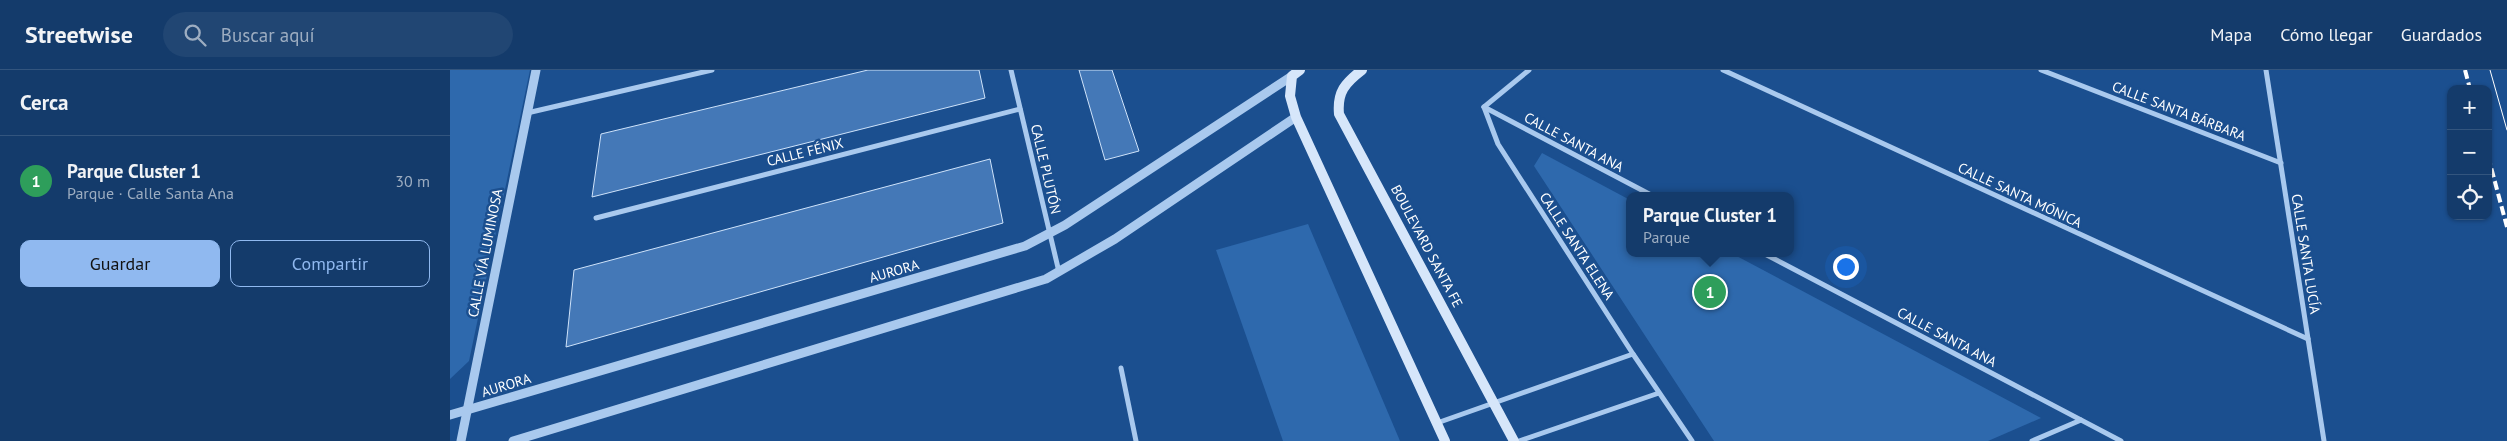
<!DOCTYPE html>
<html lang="es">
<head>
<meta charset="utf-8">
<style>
  :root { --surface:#143b6b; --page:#214673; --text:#f1f3f6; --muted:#9dadc1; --line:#33557e; --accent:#90b9f0 }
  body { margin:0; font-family:"PT Sans",sans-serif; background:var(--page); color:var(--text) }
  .controls { position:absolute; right:15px; top:15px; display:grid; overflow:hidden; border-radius:10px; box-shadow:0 1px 4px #0004 }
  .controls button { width:45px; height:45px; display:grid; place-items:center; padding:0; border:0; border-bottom:1px solid var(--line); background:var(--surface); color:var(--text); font:25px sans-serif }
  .you { position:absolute; left:1395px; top:196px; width:18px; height:18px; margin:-12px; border:4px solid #fff; border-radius:50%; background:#1a73e8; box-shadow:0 0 0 8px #1a73e833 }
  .badge { display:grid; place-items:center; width:32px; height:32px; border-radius:50%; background:var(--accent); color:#fff; font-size:16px; font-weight:700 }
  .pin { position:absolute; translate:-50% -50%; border:2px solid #fff; box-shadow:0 1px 5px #0006 }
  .popup { position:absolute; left:1176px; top:122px; width:168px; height:65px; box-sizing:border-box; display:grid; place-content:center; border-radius:10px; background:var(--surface); filter:drop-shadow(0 1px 4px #0005); font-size:16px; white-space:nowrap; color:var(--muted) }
  .popup b { font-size:19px; color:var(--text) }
  .popup::after { content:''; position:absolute; left:50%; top:100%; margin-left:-10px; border:10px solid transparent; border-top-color:var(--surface) }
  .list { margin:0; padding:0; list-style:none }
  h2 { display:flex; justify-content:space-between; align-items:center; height:65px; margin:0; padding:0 20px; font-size:21px }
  h2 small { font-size:16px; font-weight:400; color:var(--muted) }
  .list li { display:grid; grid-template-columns:32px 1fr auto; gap:15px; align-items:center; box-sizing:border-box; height:90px; padding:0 20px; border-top:1px solid var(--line) }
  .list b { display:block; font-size:19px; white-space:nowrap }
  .list p { margin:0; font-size:16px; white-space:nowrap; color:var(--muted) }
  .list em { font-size:16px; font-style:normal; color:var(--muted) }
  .actions { display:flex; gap:10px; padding:15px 20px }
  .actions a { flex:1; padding:11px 0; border:1px solid var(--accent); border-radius:10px; text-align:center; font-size:18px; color:var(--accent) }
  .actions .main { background:var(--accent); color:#111 }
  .icon { flex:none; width:28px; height:28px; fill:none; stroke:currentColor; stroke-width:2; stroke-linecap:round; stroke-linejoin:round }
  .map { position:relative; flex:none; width:2057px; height:371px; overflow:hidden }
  header { display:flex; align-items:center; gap:30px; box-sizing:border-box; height:70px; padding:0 25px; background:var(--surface); border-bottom:1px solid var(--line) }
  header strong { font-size:24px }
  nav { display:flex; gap:28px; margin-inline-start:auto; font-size:18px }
  .search { width:350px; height:45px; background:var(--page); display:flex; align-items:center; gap:12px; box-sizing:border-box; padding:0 18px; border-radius:28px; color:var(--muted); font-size:19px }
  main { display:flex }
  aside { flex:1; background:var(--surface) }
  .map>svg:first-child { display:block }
</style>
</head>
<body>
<header>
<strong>Streetwise</strong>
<div class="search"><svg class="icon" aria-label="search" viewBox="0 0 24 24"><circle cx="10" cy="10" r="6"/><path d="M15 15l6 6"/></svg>Buscar aquí</div>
<nav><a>Mapa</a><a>Cómo llegar</a><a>Guardados</a></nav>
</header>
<main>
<aside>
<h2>Cerca<small></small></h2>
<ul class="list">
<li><span class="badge" style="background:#2e9e5b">1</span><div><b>Parque Cluster 1</b><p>Parque · Calle Santa Ana</p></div><em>30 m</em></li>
</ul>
<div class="actions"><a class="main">Guardar</a><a>Compartir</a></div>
</aside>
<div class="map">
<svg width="2057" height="371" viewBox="0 0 2057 371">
  <rect width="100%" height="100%" fill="#1b4f8f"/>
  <g fill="#2e69ad">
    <polygon points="0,0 80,0 19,291 0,309"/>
    <polygon points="1092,83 1180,130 1180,183 1281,183 1591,348 1538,371 1264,371 1084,96"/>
    <polygon points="858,154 950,371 833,371 766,180"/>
  </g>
  <g fill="#4478b7" stroke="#cfe3fa">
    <polygon points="418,0 529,0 535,28 142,127 151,64"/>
    <polygon points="629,0 662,0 689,81 655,90"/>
    <polygon points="540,89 553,153 116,277 124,200"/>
  </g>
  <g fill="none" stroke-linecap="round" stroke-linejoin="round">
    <g stroke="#a9c9ee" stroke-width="5">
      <polyline points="561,0 609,202"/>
      <polyline points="1273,0 1858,269"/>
      <polyline points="1591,0 1831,93"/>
      <polyline points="1816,0 1874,371"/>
      <polyline points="1034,37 1048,74 1183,284 1242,371"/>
      <polyline points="1034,37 1203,126"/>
      <polyline points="1034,37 1079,0"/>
      <polyline points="77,43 262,0"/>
      <polyline points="146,148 570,39"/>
      <polyline points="1313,183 1671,371"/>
      <polyline points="671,298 686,371"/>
      <polyline points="987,353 1183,284"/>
      <polyline points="1069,371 1209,323"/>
      <polyline points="1582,371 1631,350"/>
    </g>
    <g stroke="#a9c9ee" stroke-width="9">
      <polyline points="0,345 575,176 615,155 842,6"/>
      <polyline points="11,371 86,0"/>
      <polyline points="63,371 596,209 665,169 846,47"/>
    </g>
    <g stroke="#d6e6fa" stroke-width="10">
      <polyline points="850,0 842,6 840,26 846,47 995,371"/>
      <path d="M 912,0 C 895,13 887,22 889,44 L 1064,371"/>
    </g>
    <polyline stroke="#fff" stroke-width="1" points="2040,0 2057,60"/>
    <g stroke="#fff" stroke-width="4" stroke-dasharray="9 4" stroke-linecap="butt">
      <polyline points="2015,0 2020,19"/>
      <polyline points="2038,86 2057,157"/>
    </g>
  </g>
  <g text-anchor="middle" stroke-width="5" stroke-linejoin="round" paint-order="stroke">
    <g font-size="14" fill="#fff" stroke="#1b4f8f">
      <text transform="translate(1729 41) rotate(21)" y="5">CALLE SANTA BÁRBARA</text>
      <text transform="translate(1124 72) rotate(28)" y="5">CALLE SANTA ANA</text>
      <text transform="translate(355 82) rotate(-14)" y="5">CALLE FÉNIX</text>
      <text transform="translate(596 99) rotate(77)" y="5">CALLE PLUTÓN</text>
      <text transform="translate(1570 125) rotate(25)" y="5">CALLE SANTA MÓNICA</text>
      <text transform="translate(977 176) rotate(62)" y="5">BOULEVARD SANTA FE</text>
      <text transform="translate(1127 176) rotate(57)" y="5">CALLE SANTA ELENA</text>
      <text transform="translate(35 183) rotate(-79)" y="5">CALLE VÍA LUMINOSA</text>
      <text transform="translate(1856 184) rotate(81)" y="5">CALLE SANTA LUCÍA</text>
      <text transform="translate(444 201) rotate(-16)" y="5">AURORA</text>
      <text transform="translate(1497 267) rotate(28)" y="5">CALLE SANTA ANA</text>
      <text transform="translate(56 315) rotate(-17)" y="5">AURORA</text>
    </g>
  </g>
</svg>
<div class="controls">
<button>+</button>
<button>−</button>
<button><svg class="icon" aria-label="locate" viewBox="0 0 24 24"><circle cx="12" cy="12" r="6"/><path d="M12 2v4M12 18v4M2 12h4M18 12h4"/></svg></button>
</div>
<div class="you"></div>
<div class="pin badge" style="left:1260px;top:222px;background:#2e9e5b">1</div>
<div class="popup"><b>Parque Cluster 1</b>Parque</div>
</div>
</main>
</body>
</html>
